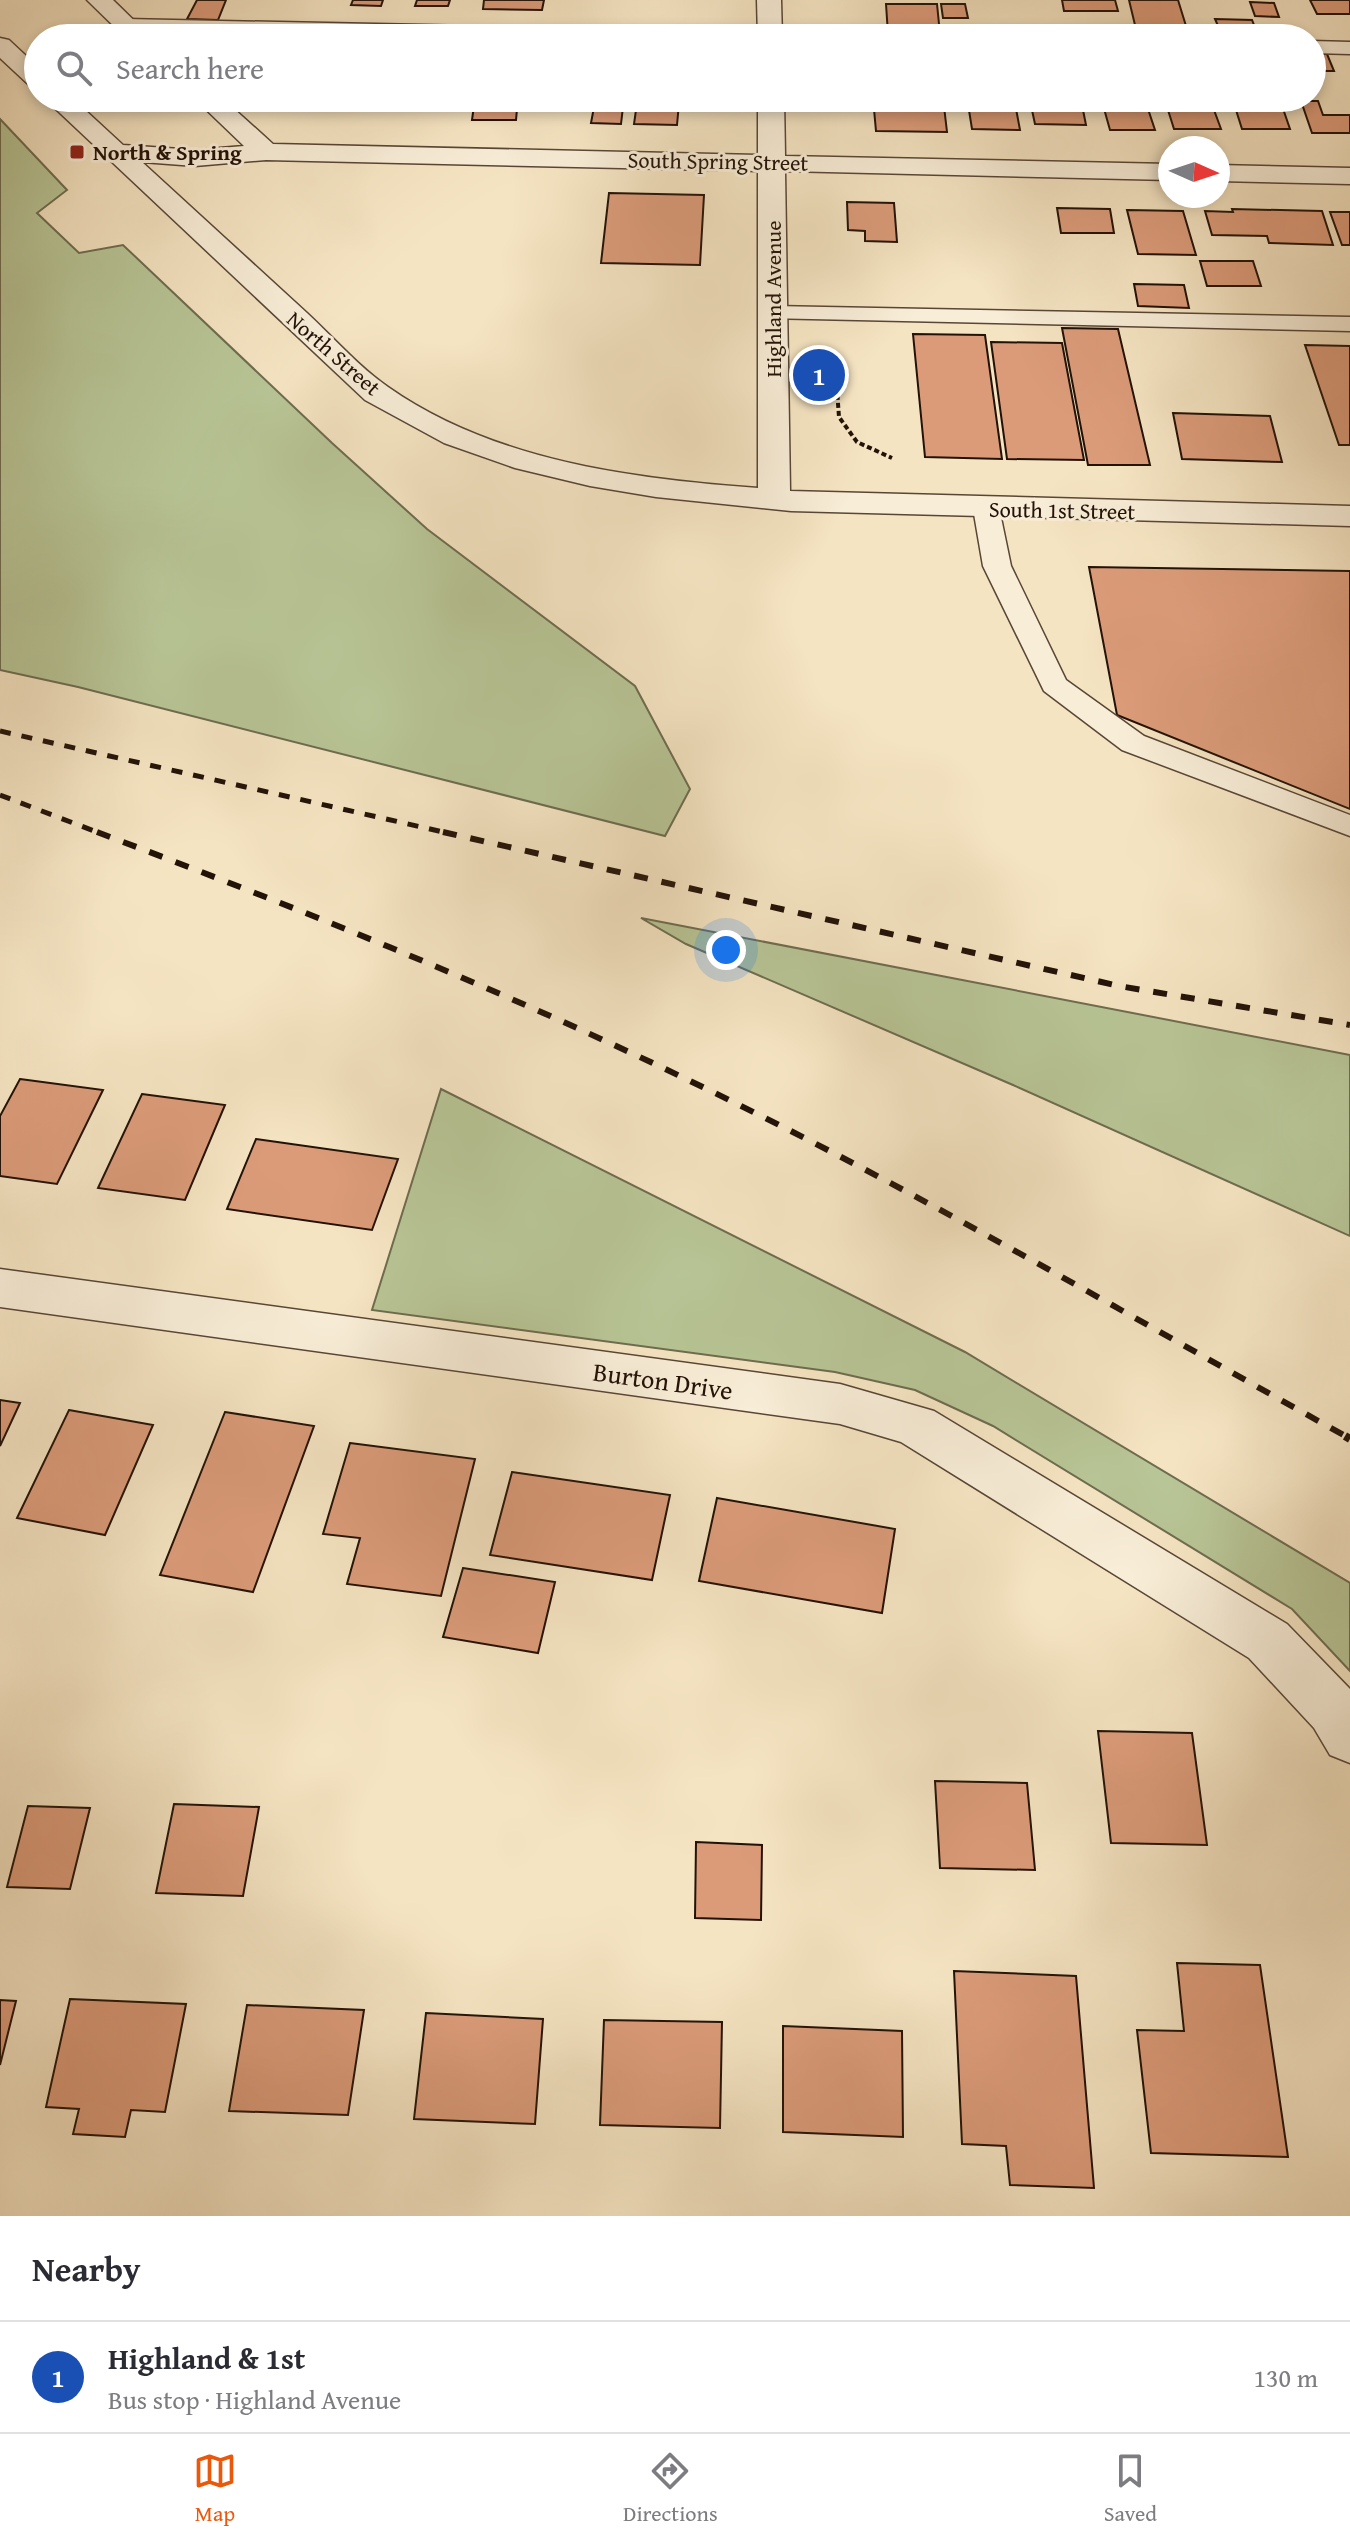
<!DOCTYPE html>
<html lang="en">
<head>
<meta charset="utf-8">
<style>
  :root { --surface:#fff; --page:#f7f7f7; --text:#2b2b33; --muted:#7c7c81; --line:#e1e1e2; --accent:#ea580c }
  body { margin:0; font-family:"Gentium Book Plus",serif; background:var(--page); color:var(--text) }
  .compass { position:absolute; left:1158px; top:136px; width:72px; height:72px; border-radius:50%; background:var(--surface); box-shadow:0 4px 12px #0003; rotate:93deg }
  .you { position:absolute; left:726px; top:950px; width:28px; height:28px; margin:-20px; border:6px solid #fff; border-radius:50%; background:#1a73e8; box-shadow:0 0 0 12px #1a73e833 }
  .badge { display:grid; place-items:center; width:52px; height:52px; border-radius:50%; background:var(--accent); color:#fff; font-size:26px; font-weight:700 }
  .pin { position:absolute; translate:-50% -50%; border:4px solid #fff; box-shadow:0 2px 8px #0006 }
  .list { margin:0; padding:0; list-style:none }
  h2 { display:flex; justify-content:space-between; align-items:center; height:104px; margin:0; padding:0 32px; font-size:34px }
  h2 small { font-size:26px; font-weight:400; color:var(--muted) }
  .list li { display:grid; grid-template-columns:52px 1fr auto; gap:24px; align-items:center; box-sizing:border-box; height:112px; padding:0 32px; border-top:2px solid var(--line) }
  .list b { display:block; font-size:30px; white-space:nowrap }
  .list p { margin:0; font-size:26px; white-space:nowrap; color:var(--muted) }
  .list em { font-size:26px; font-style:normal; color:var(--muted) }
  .icon { flex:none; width:44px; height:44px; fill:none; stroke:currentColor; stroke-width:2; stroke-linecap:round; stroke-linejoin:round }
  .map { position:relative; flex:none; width:1350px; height:2216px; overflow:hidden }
  .search { position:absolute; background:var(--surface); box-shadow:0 4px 12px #0003; left:24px; right:24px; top:24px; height:88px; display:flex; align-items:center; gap:20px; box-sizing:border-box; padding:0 28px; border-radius:44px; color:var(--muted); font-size:30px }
  .sheet { height:216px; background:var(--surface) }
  nav { display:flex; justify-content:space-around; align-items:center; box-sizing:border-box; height:112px; border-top:2px solid var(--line); background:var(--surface); font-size:22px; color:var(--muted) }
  nav a { display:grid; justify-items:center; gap:4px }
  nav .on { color:var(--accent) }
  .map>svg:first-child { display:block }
</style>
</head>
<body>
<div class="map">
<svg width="1350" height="2216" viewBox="0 0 1350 2216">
  <rect width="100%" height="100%" fill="#f5e4c2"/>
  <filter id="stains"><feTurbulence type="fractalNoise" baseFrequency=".0025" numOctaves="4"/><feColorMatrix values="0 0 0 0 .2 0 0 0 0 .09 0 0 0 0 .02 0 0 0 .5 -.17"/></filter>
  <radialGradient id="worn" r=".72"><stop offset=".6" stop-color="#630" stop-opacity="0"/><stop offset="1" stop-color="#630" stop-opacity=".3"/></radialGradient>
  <g fill="#b8c596" stroke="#6e6c4f" stroke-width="2">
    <polygon points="0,119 67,190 37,213 79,253 123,245 332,443 427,529 635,686 690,789 665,836 78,687 0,670"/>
    <polygon points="641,918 1350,1055 1350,1236 1013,1085 686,944"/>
    <polygon points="441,1089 965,1352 1350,1583 1350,1671 1292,1609 993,1426 915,1390 835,1372 372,1310"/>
  </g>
  <g fill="#db9b79" stroke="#231208" stroke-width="2">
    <polygon points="197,0 226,0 218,20 187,19"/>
    <polygon points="353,0 383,0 381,6 351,5"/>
    <polygon points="417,0 450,0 448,6 415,6"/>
    <polygon points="484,0 544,0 542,10 483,9"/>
    <polygon points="1062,0 1115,0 1118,11 1064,11"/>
    <polygon points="1129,0 1178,0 1186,26 1135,25"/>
    <polygon points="1310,0 1350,0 1350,14 1317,14"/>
    <polygon points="1250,2 1274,3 1279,17 1255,16"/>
    <polygon points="886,4 937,4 940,34 888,34"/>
    <polygon points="941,4 965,4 968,18 943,18"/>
    <polygon points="1215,19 1252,20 1258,35 1222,35"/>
    <polygon points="1312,54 1327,54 1334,71 1312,71"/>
    <polygon points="276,98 327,98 325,104 274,103"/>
    <polygon points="475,98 518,98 516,120 472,120"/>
    <polygon points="640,98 716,98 715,101"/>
    <polygon points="873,98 943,98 947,132 876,131"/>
    <polygon points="967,98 1014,98 1020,130 972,129"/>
    <polygon points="1247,99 1280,100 1290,129 1242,129 1236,110 1250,110"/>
    <polygon points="1030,101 1048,101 1050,105 1082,105 1086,125 1035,124"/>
    <polygon points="1301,101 1318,101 1323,115 1350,115 1350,133 1312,133"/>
    <polygon points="637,103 679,103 677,125 634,124"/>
    <polygon points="1103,105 1147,106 1155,130 1110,130"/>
    <polygon points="594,107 623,107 621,124 591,123"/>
    <polygon points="1168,110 1214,110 1221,129 1174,129"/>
    <polygon points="609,193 704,195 700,265 601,263"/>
    <polygon points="847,202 894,203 897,242 865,241 865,231 848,230"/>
    <polygon points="1057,208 1110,209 1114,233 1061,233"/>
    <polygon points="1232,209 1322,211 1333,245 1269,243 1267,236 1212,235 1205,211 1233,212"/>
    <polygon points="1127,210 1183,211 1196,255 1138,254"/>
    <polygon points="1330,212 1350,212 1350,245 1342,245"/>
    <polygon points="1200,261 1253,261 1261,286 1207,286"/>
    <polygon points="1134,284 1184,285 1189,308 1138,306"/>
    <polygon points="1062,328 1118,329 1150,465 1088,465"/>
    <polygon points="913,334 985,335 1002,459 925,457"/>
    <polygon points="991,342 1062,343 1084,460 1007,459"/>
    <polygon points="1305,345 1350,346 1350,445 1339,445"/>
    <polygon points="1173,413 1270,416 1282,462 1182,459"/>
    <polygon points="1089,567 1350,571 1350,809 1117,715"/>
    <polygon points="20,1079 103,1090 57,1184 0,1176 0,1116"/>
    <polygon points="142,1094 225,1105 185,1200 98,1188"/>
    <polygon points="256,1139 398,1159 372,1230 227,1209"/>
    <polygon points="0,1400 20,1403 0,1446"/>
    <polygon points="69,1410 153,1425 105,1535 17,1518"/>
    <polygon points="225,1412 314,1426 253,1592 160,1575"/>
    <polygon points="350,1443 475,1459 441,1596 347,1584 360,1538 323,1534"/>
    <polygon points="512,1472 670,1495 652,1580 490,1555"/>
    <polygon points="717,1498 895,1529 882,1613 699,1581"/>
    <polygon points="463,1568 555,1582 538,1653 443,1637"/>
    <polygon points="1098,1731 1192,1733 1207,1845 1111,1843"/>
    <polygon points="935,1781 1027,1783 1035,1870 940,1868"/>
    <polygon points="174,1804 259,1807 243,1896 156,1893"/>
    <polygon points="28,1806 90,1808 70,1889 7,1887"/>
    <polygon points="696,1842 762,1845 761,1920 695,1918"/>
    <polygon points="1177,1963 1260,1965 1288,2157 1151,2153 1137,2030 1184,2031"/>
    <polygon points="954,1971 1076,1976 1094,2188 1010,2185 1006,2146 962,2144"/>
    <polygon points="70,1999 186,2004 165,2112 131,2110 125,2137 73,2134 79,2109 46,2107"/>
    <polygon points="0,2000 16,2001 0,2065"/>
    <polygon points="247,2005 364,2010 348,2115 229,2111"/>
    <polygon points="426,2013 543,2019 535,2124 414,2119"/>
    <polygon points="604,2020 722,2022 720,2128 600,2125"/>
    <polygon points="783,2026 902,2031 903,2137 783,2132"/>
  </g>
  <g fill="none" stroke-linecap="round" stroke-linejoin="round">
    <g stroke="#584636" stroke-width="3">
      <g id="service">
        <polygon points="126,19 763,32 773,38 474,38 119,29 116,25 119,21"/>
        <polygon points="1312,41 1350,42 1350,54 1312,53"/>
        <polygon points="773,306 1350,317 1350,331 765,318 761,313 765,308"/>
        <polygon points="986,500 996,502 999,508 1011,566 1066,680 1144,736 1350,815 1350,836 1122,750 1044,691 983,566 973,508 976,502"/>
      </g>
    </g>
    <g stroke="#584636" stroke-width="3">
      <g id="minor">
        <polygon points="87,0 113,0 152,38 126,38"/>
        <polygon points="757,0 781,0 782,38 758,38"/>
        <polygon points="0,38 9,40 38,67 38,87 29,85 0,58"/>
        <path d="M 44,98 L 72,98 L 123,145 L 195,150 L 244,146 L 194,98 L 222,98 L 273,144 L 758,155 L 758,98 L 784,98 L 785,156 L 1170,164 L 1170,180 L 785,171 L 790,491 L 1350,506 L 1350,526 L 791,511 L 656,497 L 590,486 L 515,468 L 444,443 L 365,400 ZM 266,160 L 758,171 L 758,488 C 633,479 493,461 388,387 C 359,367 333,337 307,313 C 252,263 197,212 142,162 L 195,166 Z"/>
        <polygon points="1218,165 1350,168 1350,184 1218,181"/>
        <polygon points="0,1269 840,1384 934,1411 1287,1624 1350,1689 1350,1763 1330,1755 1314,1728 1249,1658 901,1442 840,1424 0,1307"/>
      </g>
    </g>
    <polyline stroke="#231208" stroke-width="3" stroke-dasharray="4 2" stroke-linecap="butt" points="834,352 835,365"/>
    <polyline stroke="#231208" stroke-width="4" stroke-dasharray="5 3" stroke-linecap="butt" points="835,363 839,417 857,442 892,458"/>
    <use href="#service" fill="#f8edd7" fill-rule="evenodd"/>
    <use href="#minor" fill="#f8edd7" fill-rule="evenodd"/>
    <g stroke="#231208" stroke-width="5" stroke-dasharray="11 11" stroke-linecap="butt">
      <polyline points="0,731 452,834"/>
      <polyline points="0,795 102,834"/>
    </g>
    <g stroke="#231208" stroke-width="6" stroke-dasharray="14 14" stroke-linecap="butt">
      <path d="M 97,832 C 295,907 493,986 684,1078 C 911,1187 1129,1316 1349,1438"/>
      <polyline points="443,832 1119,986 1350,1025"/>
    </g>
    <polyline stroke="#231208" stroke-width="8" stroke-dasharray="18 18" stroke-linecap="butt" points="1345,1436 1350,1439"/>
  </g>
  <rect fill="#8f2418" stroke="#f8edd7" stroke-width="3" x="69" y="144" width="16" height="16" rx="4"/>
  <g text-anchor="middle" stroke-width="6" stroke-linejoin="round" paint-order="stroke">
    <g font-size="22" font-weight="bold" fill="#231208" stroke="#f8edd7" text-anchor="start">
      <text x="93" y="160">North &amp; Spring</text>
    </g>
    <g font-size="22" fill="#231208" stroke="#f8edd7">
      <text transform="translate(718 161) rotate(1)" y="8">South Spring Street</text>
      <text transform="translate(773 299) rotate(-90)" y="8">Highland Avenue</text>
      <text transform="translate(334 353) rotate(41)" y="8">North Street</text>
      <text transform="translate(1062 510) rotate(1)" y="8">South 1st Street</text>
    </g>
    <g font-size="26" fill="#231208" stroke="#f8edd7">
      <text transform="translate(663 1381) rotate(8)" y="9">Burton Drive</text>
    </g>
  </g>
  <rect width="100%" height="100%" filter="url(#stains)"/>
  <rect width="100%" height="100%" fill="url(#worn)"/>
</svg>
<svg class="compass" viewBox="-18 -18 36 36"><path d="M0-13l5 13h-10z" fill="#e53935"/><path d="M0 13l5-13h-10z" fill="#7c7c81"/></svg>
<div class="you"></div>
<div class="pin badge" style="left:819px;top:375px;background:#1a4fb4">1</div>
<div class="search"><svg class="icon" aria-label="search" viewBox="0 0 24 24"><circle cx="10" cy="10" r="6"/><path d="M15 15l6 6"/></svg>Search here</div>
</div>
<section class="sheet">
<h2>Nearby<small></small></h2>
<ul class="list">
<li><span class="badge" style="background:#1a4fb4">1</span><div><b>Highland &amp; 1st</b><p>Bus stop · Highland Avenue</p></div><em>130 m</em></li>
</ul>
</section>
<nav>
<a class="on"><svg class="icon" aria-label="map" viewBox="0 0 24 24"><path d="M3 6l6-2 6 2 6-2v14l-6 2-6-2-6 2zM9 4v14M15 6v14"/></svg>Map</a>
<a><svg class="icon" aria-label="directions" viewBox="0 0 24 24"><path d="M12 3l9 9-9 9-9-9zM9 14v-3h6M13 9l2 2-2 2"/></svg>Directions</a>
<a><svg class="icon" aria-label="saved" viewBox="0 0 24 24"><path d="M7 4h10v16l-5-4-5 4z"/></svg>Saved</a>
</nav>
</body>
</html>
